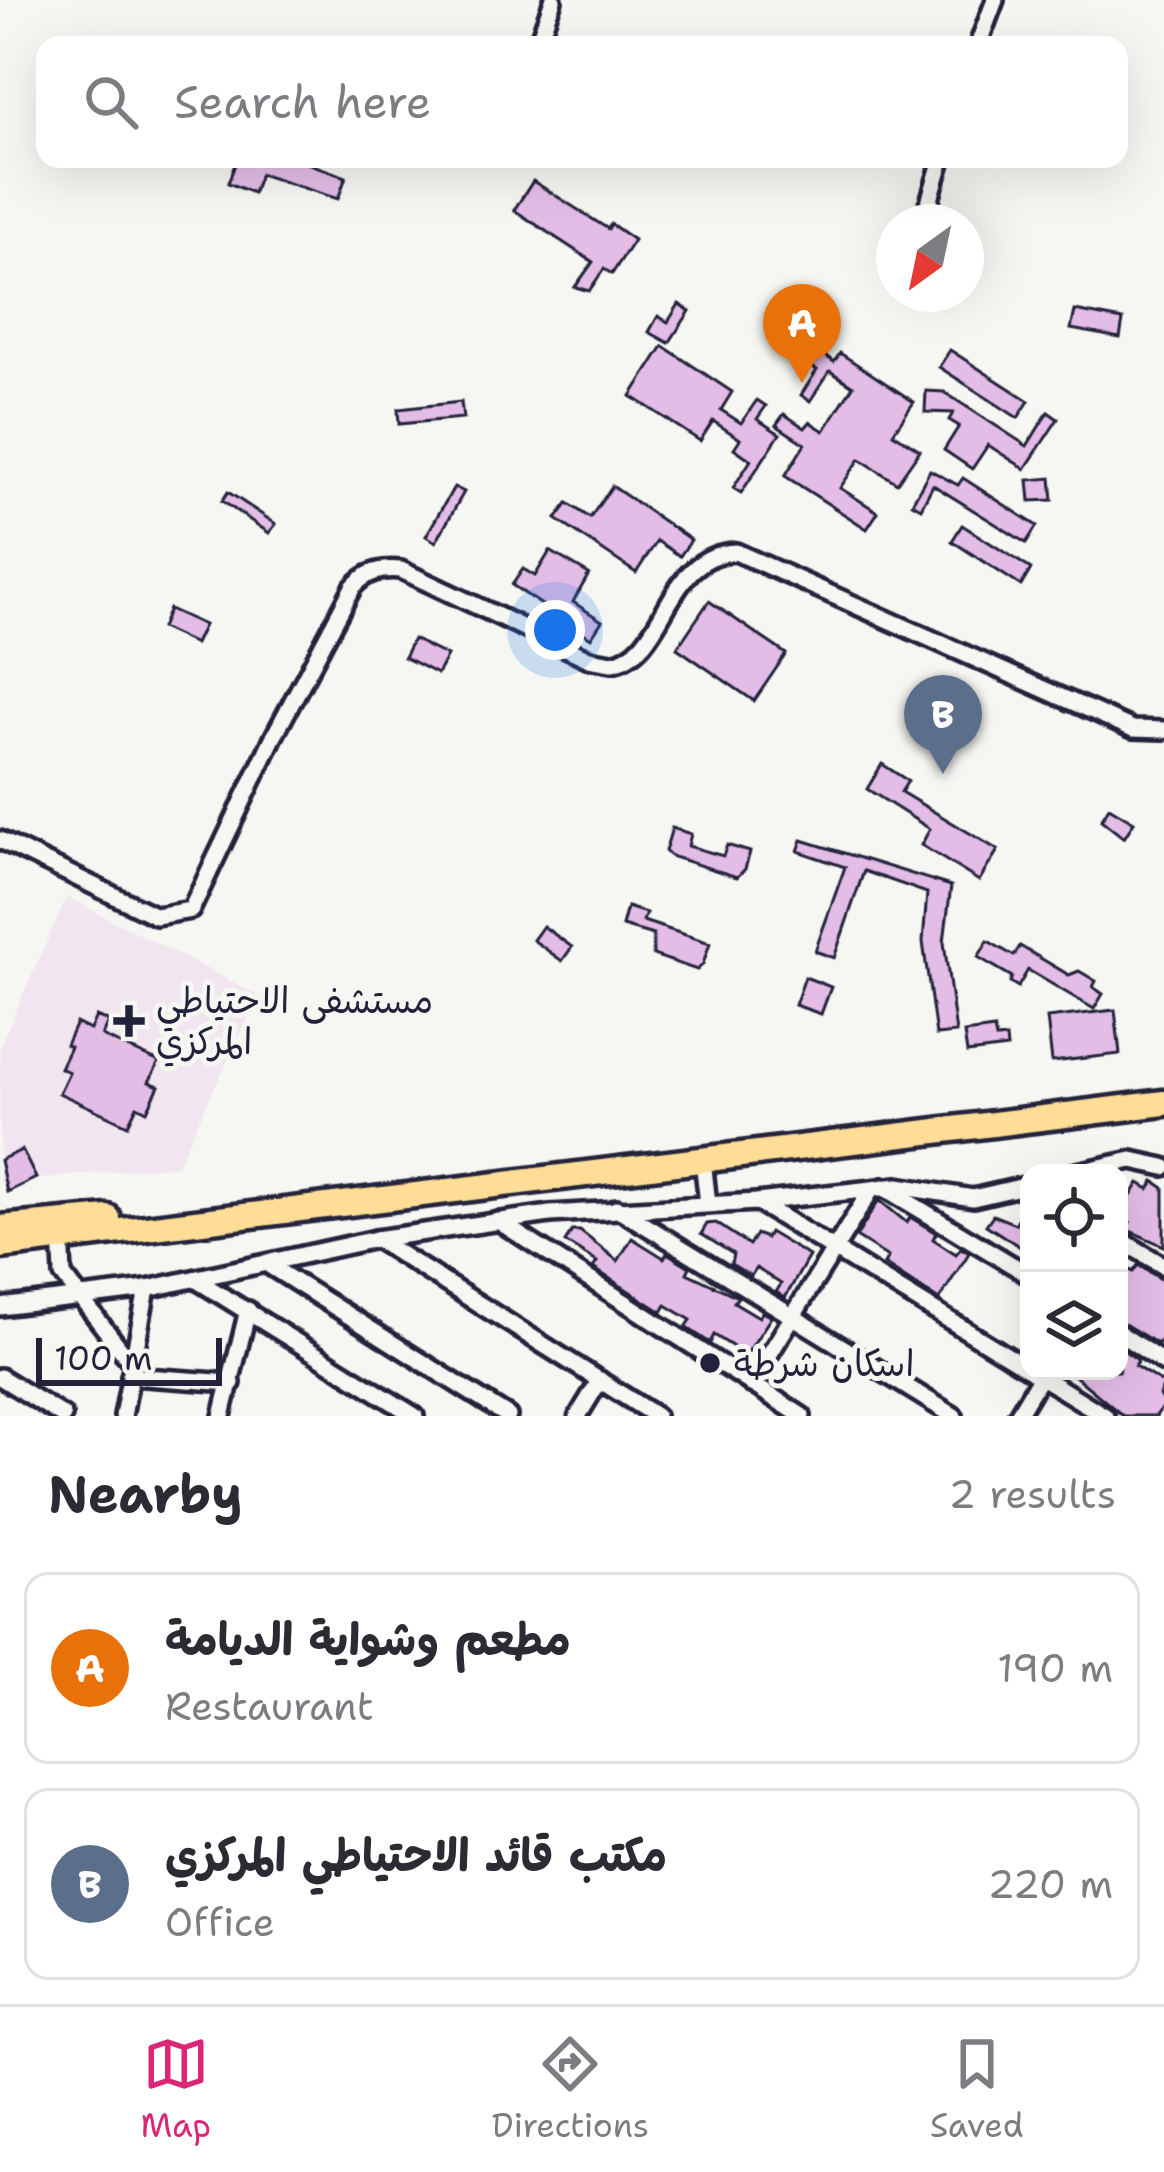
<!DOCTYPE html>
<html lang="en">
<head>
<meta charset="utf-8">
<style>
  :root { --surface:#fff; --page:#f2f2f3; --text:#2b2b33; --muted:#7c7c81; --line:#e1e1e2; --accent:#db2777 }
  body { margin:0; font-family:"Shantell Sans","Playpen Sans Arabic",sans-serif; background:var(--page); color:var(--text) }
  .controls { position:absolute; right:36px; bottom:36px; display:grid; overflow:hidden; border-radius:24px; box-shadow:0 12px 48px #0002 }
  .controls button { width:108px; height:108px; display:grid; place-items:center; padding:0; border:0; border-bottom:3px solid var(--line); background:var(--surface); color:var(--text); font:60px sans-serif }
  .compass { position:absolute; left:876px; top:204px; width:108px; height:108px; border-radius:50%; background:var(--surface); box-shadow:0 12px 48px #0002; rotate:213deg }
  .scale { position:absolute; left:36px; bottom:30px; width:186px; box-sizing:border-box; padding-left:12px; border:6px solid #22223b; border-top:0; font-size:33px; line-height:42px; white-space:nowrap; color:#22223b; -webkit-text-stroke:9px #f6f6f2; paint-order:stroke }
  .you { position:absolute; left:555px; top:630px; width:42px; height:42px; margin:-30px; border:9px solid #fff; border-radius:50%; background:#1a73e8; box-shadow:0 0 0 18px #1a73e833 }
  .badge { display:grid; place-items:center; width:78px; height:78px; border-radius:50%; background:var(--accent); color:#fff; font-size:39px; font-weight:700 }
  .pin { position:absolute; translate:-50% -99px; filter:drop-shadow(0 3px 6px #0008) }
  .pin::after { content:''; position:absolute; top:63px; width:42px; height:36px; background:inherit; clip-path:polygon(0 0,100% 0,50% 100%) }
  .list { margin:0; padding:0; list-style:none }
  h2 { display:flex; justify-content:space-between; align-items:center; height:156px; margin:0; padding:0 48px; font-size:51px }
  h2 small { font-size:39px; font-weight:400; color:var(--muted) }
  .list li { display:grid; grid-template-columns:78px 1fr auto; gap:36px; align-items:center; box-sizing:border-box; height:192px; margin:0 24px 24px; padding:0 24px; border:3px solid var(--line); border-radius:24px }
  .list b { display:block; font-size:45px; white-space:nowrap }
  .list p { margin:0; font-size:39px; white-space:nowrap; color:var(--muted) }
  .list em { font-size:39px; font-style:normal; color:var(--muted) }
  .icon { flex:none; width:66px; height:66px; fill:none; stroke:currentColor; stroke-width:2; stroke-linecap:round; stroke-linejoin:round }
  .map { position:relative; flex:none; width:1164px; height:1416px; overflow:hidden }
  .search { position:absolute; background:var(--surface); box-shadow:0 12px 48px #0002; left:36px; right:36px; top:36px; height:132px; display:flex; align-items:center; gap:30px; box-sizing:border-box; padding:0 42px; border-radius:24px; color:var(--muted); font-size:45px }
  .sheet { height:588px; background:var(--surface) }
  nav { display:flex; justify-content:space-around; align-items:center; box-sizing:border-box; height:168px; border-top:3px solid var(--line); background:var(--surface); font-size:33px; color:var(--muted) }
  nav a { display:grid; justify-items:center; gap:6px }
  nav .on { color:var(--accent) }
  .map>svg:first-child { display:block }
</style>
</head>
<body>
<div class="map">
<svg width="1164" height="1416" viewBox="0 0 1164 1416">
  <rect width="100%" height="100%" fill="#f6f6f2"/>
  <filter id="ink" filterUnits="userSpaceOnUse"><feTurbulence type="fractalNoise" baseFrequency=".00833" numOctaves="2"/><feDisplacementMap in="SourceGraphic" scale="24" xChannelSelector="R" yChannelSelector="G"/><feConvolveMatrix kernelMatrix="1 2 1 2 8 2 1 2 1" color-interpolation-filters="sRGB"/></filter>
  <g filter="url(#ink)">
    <polygon fill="#f1e5ef" points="67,897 259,996 177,1165 0,1183 0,1046"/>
    <g fill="#e4bde7" stroke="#22223b" stroke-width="3">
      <polygon points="237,159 296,159 346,177 338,199 260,174 253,193 228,183"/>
      <polygon points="533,181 608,229 611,224 634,240 612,274 604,269 589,291 575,287 593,262 514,210"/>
      <polygon points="679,304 690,311 669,343 649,332 658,316 668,322"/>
      <polygon points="1075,311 1123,320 1120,338 1071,329"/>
      <polygon points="663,346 732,392 721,410 741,423 757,400 766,406 757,419 780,434 741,493 733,488 751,460 734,448 740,439 713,421 700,441 631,396"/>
      <polygon points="814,348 834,362 840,353 914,402 893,433 920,450 897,483 860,459 840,488 878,512 867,529 785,476 805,444 776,425 784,414 805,428 810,422 824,431 853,386 830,371 810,401 801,395 817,370 805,363"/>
      <polygon points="950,350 1029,401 1018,418 939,367"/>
      <polygon points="926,391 944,392 1027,446 1048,412 1058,419 1025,469 988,445 972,469 944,450 959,426 949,420 953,413 925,412"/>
      <polygon points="461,402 463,418 399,424 398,409"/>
      <polygon points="930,470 958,485 963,478 1037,526 1026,543 933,485 921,508 912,503"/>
      <polygon points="1051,478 1053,500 1030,501 1028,480"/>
      <polygon points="612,486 691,540 680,556 657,541 636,573 556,519 568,503 590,518"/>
      <polygon points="454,487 464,492 436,542 426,536"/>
      <polygon points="228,492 276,524 269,533 222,501"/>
      <polygon points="962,525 1031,569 1021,586 952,541"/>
      <polygon points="550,551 589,574 573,602 602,621 591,638 512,585 523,569 535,576"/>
      <polygon points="709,601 786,654 754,701 677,648"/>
      <polygon points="169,609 204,625 195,644 161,628"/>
      <polygon points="413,639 447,656 437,674 404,657"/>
      <polygon points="882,764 908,781 901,792 998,850 979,881 921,845 930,829 867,789"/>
      <polygon points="1109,807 1134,822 1124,838 1101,820"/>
      <polygon points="672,828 691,834 688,846 723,856 727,845 750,852 745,869 737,877 670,856 665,851"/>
      <polygon points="802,840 951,886 944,942 956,1033 936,1035 923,942 927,893 864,871 834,958 815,951 845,867 798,851"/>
      <polygon points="627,907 646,913 643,921 710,943 703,964 697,970 653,955 653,935 622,926"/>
      <polygon points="543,926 572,947 562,961 533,940"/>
      <polygon points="988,941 1014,956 1020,946 1069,975 1079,971 1096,981 1093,987 1103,994 1094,1009 1028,970 1018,987 1010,982 1012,977 978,957"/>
      <polygon points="805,977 831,987 821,1014 795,1005"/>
      <polygon points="1115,1010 1120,1054 1052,1062 1047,1018"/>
      <polygon points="96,1016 108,1021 102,1036 159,1062 149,1082 159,1086 147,1111 137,1106 128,1125 59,1093 69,1072 60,1068 70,1047 66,1045 76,1023 90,1030"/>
      <polygon points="994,1029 996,1039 1006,1038 1007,1048 967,1053 964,1033"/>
      <polygon points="22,1150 36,1178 7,1192 0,1160"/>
      <polygon points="1154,1181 1164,1188 1164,1246 1126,1229 1130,1222 1119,1215 1119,1195 1128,1201 1139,1183 1149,1189"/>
      <polygon points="879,1200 907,1223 910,1217 936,1233 933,1239 956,1254 961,1248 969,1253 939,1300 884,1264 888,1257 856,1237"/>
      <polygon points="1029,1201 1025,1250 986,1225 993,1215 1015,1224"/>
      <polygon points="716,1223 749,1245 756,1234 766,1238 769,1232 809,1256 785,1298 776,1292 781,1284 756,1268 751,1276 731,1264 733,1254 701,1234 707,1224"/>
      <polygon points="572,1231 580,1231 618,1261 632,1238 664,1258 667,1253 690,1267 687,1273 738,1297 734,1302 759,1317 762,1312 771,1317 746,1355 714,1335 710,1343 686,1327 691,1320 666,1305 662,1312 593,1268 597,1262 565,1242"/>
      <polygon points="1119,1263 1133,1272 1138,1265 1164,1281 1164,1335 1158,1344 1119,1321"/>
      <polygon points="1119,1347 1138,1360 1135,1366 1164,1384 1159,1395 1164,1404 1156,1416 1123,1416 1069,1371 1119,1371"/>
    </g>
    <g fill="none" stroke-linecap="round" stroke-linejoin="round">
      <g stroke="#22223b" stroke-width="24">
        <g id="minor">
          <polyline points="537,45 553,0"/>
          <polyline points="978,45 995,0"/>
          <polyline points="923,222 942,159"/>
          <path d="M 0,840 L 156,916 L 191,910 L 273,738 L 353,587 C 366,572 381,568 401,570 L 589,659 L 612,663 C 668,653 664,554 736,552 L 1133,729 L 1164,730"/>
          <polyline points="703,1160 708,1204"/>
          <polyline points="1073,1173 1132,1160 1164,1167"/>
          <polyline points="883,1187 1029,1275"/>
          <polyline points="757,1202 1029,1369"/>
          <polyline points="617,1208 954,1416"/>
          <polyline points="498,1221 802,1416"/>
          <polyline points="61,1231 63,1275 132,1364"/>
          <polyline points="376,1239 656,1416"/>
          <polyline points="1119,1239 1164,1266"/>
          <polyline points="270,1266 508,1416"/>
          <polyline points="195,1279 415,1416"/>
          <polyline points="0,1307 147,1289 376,1239 550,1214 757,1202 898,1186 973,1198 1029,1185"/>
          <polyline points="1119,1333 1164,1363"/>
          <polyline points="1032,1371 1105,1416"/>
          <polyline points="130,1376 232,1383"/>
          <polyline points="0,1377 63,1416"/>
          <polyline points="751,1384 871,1190"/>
          <polyline points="123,1416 147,1289"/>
          <polyline points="222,1416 248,1310"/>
          <polyline points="578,1416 600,1380"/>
          <polyline points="1017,1416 1041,1376"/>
        </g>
      </g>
      <g stroke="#22223b" stroke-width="33">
        <g id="trunk">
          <polyline points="0,1228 108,1218"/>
          <polyline points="0,1246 1164,1103"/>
        </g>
      </g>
      <use href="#minor" stroke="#f6f6f2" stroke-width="15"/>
      <use href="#trunk" stroke="#fedd96" stroke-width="24"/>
    </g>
  </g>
  <g fill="#22223b" stroke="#f6f6f2" stroke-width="4.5">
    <path d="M123 1003h12v12h12v12h-12v12h-12v-12h-12v-12h12z"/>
    <circle cx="710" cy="1363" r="12"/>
  </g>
  <g text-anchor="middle" stroke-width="10" stroke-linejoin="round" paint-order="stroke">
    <g font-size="36" fill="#22223b" stroke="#f6f6f2" text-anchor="start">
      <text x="156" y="1013">مستشفى الاحتياطي<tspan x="156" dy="41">المركزي</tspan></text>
      <text x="734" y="1376">اسكان شرطة</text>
    </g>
  </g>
</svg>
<div class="controls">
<button><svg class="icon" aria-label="locate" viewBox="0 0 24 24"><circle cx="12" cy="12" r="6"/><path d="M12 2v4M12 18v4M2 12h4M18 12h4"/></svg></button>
<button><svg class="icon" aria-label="layers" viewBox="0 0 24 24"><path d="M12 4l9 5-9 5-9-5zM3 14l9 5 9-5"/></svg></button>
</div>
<svg class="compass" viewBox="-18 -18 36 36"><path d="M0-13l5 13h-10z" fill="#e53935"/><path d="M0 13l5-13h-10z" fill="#7c7c81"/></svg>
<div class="scale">100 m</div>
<div class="you"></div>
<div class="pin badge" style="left:802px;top:383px;background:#e8710a">A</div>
<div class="pin badge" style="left:943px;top:774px;background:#5c6f8a">B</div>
<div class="search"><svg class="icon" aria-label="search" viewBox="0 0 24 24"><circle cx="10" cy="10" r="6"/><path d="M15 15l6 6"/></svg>Search here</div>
</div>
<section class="sheet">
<h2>Nearby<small>2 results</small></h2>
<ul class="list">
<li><span class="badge" style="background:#e8710a">A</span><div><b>مطعم وشواية الديامة</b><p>Restaurant</p></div><em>190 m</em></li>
<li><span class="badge" style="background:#5c6f8a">B</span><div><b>مكتب قائد الاحتياطي المركزي</b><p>Office</p></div><em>220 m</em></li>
</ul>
</section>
<nav>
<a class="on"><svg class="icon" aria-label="map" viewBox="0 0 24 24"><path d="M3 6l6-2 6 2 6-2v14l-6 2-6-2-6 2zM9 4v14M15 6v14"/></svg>Map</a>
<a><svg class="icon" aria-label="directions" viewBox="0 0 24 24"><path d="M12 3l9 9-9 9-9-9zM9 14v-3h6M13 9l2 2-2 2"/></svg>Directions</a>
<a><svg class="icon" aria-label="saved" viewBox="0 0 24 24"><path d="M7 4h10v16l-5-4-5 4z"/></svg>Saved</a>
</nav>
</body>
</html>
